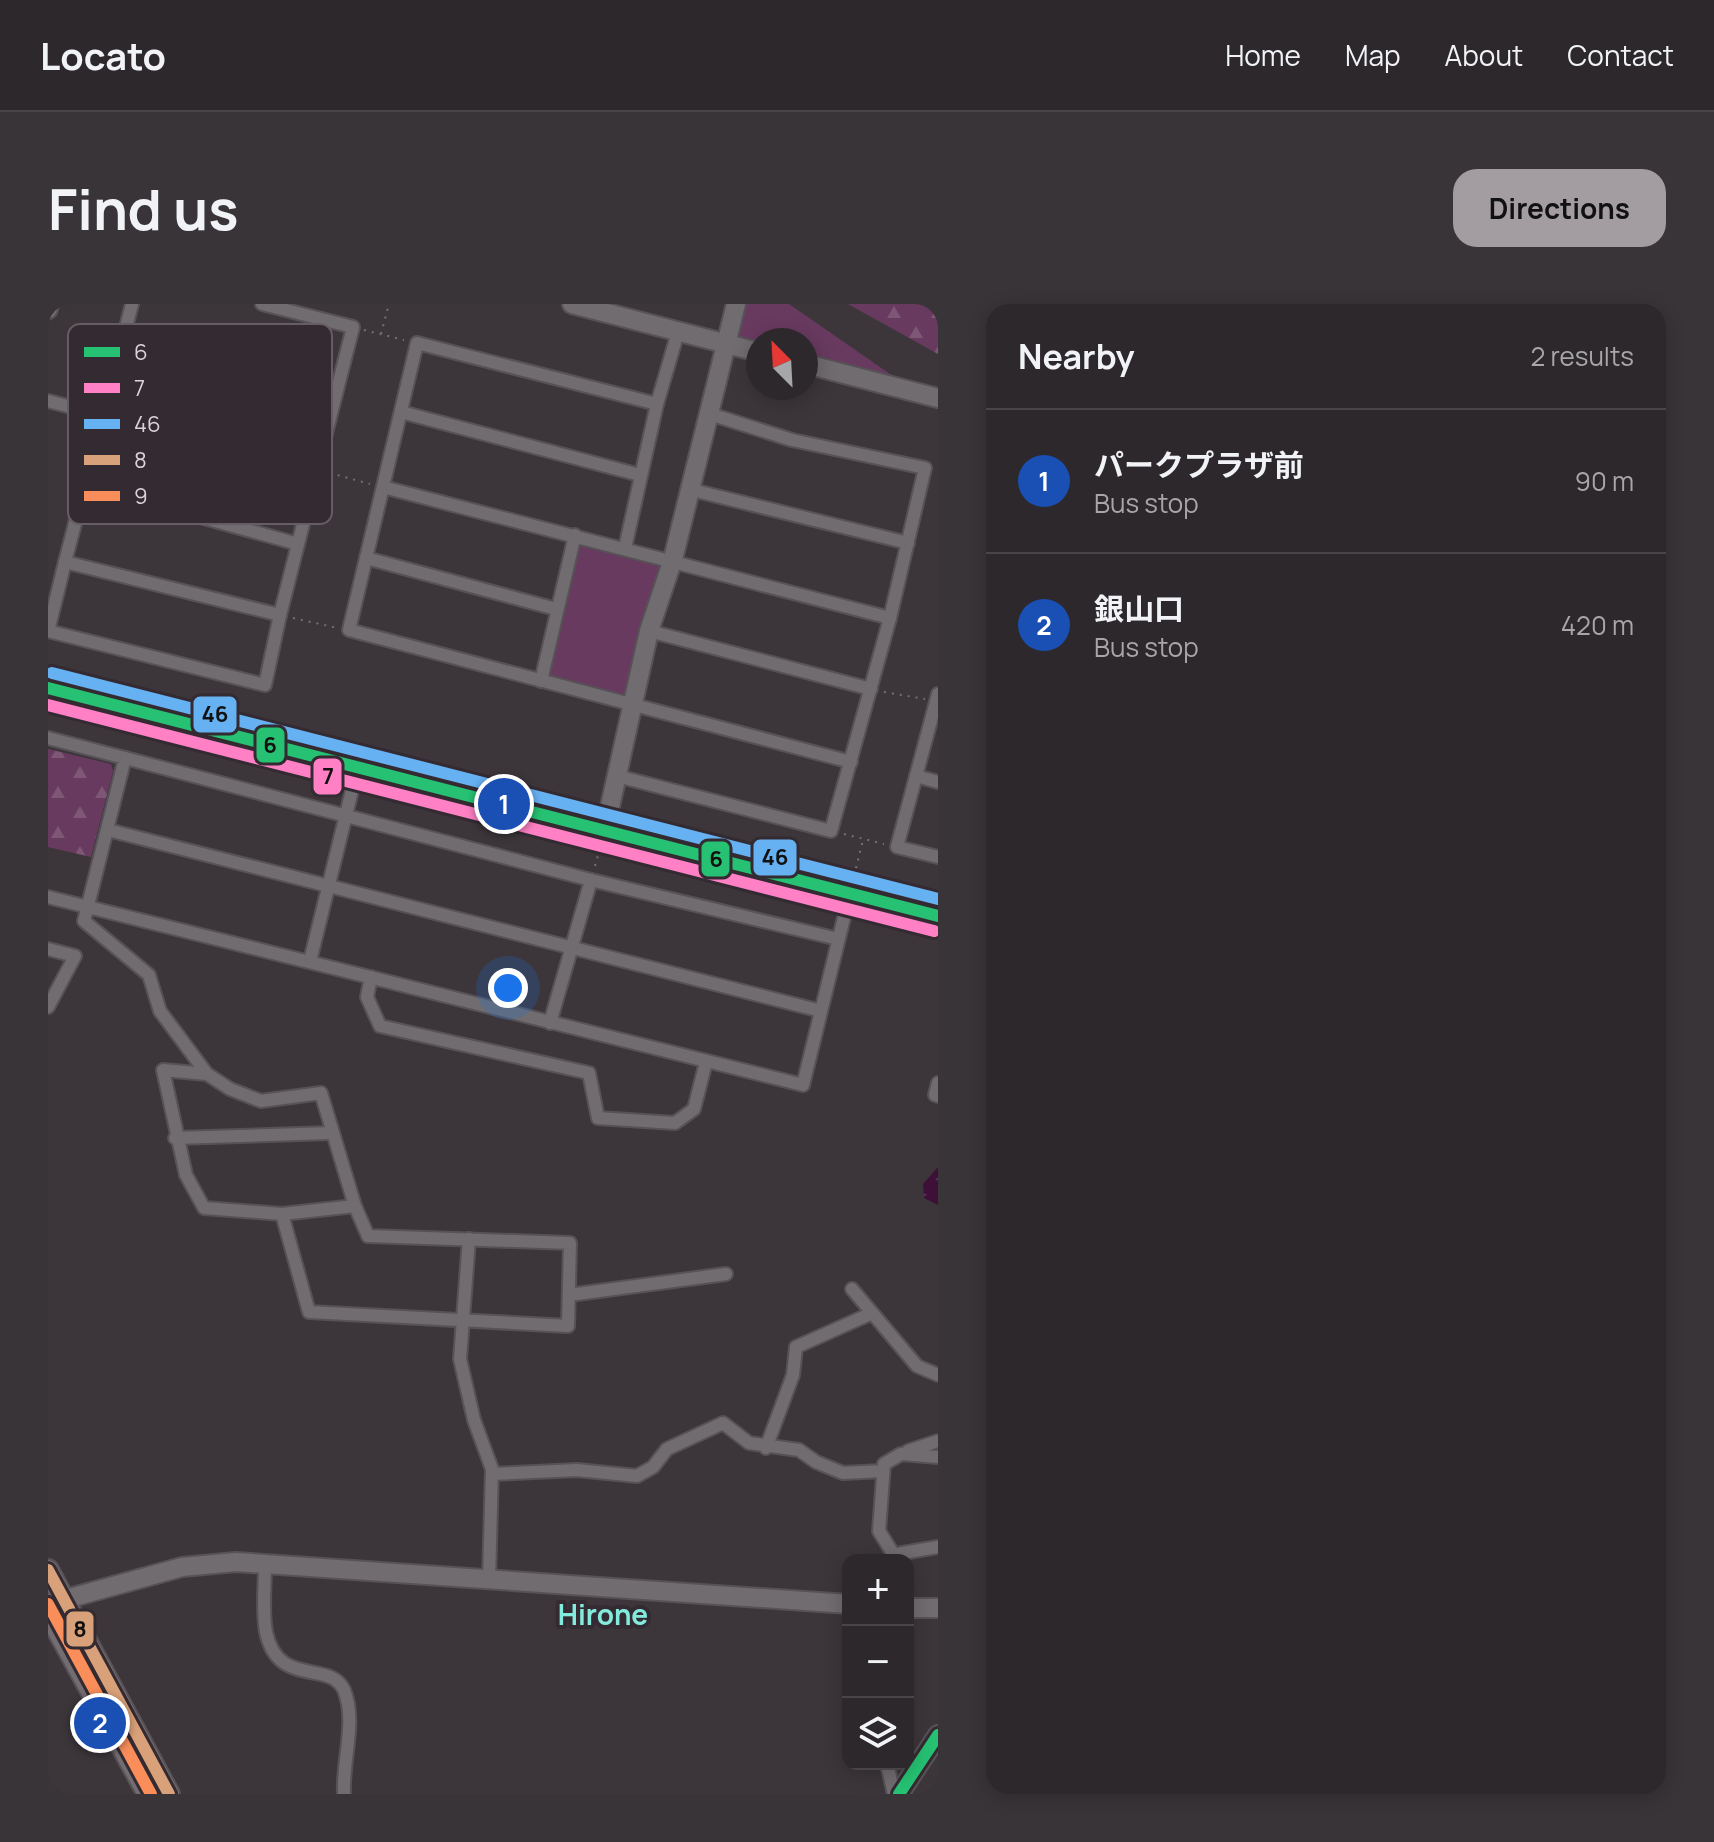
<!DOCTYPE html>
<html lang="en">
<head>
<meta charset="utf-8">
<style>
  :root { --surface:#2d282c; --page:#393438; --text:#f1f3f6; --muted:#a7a6a9; --line:#484448; --accent:#a39ca1 }
  body { margin:0; font-family:Manrope,"Noto Sans JP",sans-serif; background:var(--page); color:var(--text) }
  .controls { position:absolute; right:24px; bottom:24px; display:grid; overflow:hidden; border-radius:16px; box-shadow:0 4px 20px #0003 }
  .controls button { width:72px; height:72px; display:grid; place-items:center; padding:0; border:0; border-bottom:2px solid var(--line); background:var(--surface); color:var(--text); font:40px sans-serif }
  .compass { position:absolute; left:698px; top:24px; width:72px; height:72px; border-radius:50%; background:var(--surface); box-shadow:0 4px 20px #0003; rotate:336deg }
  .you { position:absolute; left:460px; top:684px; width:28px; height:28px; margin:-20px; border:6px solid #fff; border-radius:50%; background:#1a73e8; box-shadow:0 0 0 12px #1a73e833 }
  .badge { display:grid; place-items:center; width:52px; height:52px; border-radius:50%; background:var(--accent); color:#fff; font-size:26px; font-weight:700 }
  .pin { position:absolute; translate:-50% -50%; border:4px solid #fff; box-shadow:0 2px 8px #0006 }
  .list { margin:0; padding:0; list-style:none }
  h2 { display:flex; justify-content:space-between; align-items:center; height:104px; margin:0; padding:0 32px; font-size:34px }
  h2 small { font-size:26px; font-weight:400; color:var(--muted) }
  .list li { display:grid; grid-template-columns:52px 1fr auto; gap:24px; align-items:center; box-sizing:border-box; height:144px; padding:0 32px; border-top:2px solid var(--line) }
  .list b { display:block; font-size:30px; white-space:nowrap }
  .list p { margin:0; font-size:26px; white-space:nowrap; color:var(--muted) }
  .list em { font-size:26px; font-style:normal; color:var(--muted) }
  .icon { flex:none; width:44px; height:44px; fill:none; stroke:currentColor; stroke-width:2; stroke-linecap:round; stroke-linejoin:round }
  .map { position:relative; flex:none; width:890px; height:1490px; overflow:hidden; border-radius:24px }
  header { display:flex; align-items:center; gap:48px; box-sizing:border-box; height:112px; padding:0 40px; background:var(--surface); border-bottom:2px solid var(--line) }
  header strong { font-size:38px }
  nav { display:flex; gap:44px; margin-inline-start:auto; font-size:28px }
  .intro { display:flex; align-items:center; justify-content:space-between; box-sizing:border-box; height:192px; padding:0 48px }
  h1 { margin:0; font-size:56px }
  .button { padding:20px 36px; border-radius:24px; background:var(--accent); color:#111; font-size:28px; font-weight:700 }
  main { display:flex; gap:48px; padding:0 48px }
  aside { flex:1; background:var(--surface); border-radius:24px; box-shadow:0 4px 20px #0003 }
  .map>svg:first-child { display:block }
</style>
</head>
<body>
<header>
<strong>Locato</strong>
<nav><a>Home</a><a>Map</a><a>About</a><a>Contact</a></nav>
</header>
<div class="intro"><h1>Find us</h1><a class="button">Directions</a></div>
<main>
<div class="map">
<svg width="890" height="1490" viewBox="0 0 890 1490">
  <defs>
    <pattern id="forest-firs" width="22" height="20" patternUnits="userSpaceOnUse" patternTransform="scale(2)"><rect width="22" height="20" fill="#693a60"/><path d="M5 1l3.5 6h-7zM16 11l3.5 6h-7z" fill="#7e5676"/></pattern>
    <pattern id="water-ripples" width="26" height="14" patternUnits="userSpaceOnUse" patternTransform="scale(2)"><rect width="26" height="14" fill="#3e0f37"/><path d="M2 4q2-2 4 0t4 0M15 11q2-2 4 0t4 0" fill="none" stroke="#593153"/></pattern>
  </defs>
  <rect width="100%" height="100%" fill="#3c363b"/>
  <g fill="url(#forest-firs)">
    <polygon points="800,0 890,0 890,50"/>
    <polygon points="0,445 63,460 65,467 43,553 0,543"/>
  </g>
  <g fill="#693a60">
    <polygon points="688,0 741,0 868,88 758,60 758,36 710,36 710,48 679,40"/>
    <polygon points="527,231 625,255 585,401 493,377"/>
  </g>
  <polygon fill="url(#water-ripples)" points="890,863 890,901 876,894 875,880"/>
  <g fill="none" stroke-linecap="round" stroke-linejoin="round">
    <g stroke="#575256" stroke-width="16">
      <g id="street">
        <polyline points="214,0 305,23 232,311"/>
        <polyline points="630,28 609,100 369,39 301,326 803,458"/>
        <polyline points="73,40 286,95"/>
        <polyline points="0,97 268,166"/>
        <polyline points="353,108 592,171"/>
        <polyline points="37,181 250,240"/>
        <polyline points="335,183 842,314 877,164 744,136 662,110"/>
        <polyline points="640,185 860,239"/>
        <polyline points="577,244 609,100"/>
        <polyline points="318,254 508,305"/>
        <polygon points="17,258 232,311 217,381 0,327"/>
        <polyline points="17,258 84,0"/>
        <polyline points="601,327 823,385"/>
        <polyline points="493,377 527,231"/>
        <polyline points="890,390 849,543 890,553"/>
        <polyline points="0,434 77,454 36,617 101,671 112,707 159,770 182,785 213,797 273,789 307,902 320,932 522,939 520,1022 261,1008 234,910 156,904 138,871 115,766 159,770"/>
        <polyline points="77,454 543,576 790,635"/>
        <polyline points="569,472 783,527 842,314"/>
        <polyline points="868,472 890,478"/>
        <polyline points="60,526 773,707"/>
        <polyline points="0,593 755,781 802,589"/>
        <polyline points="0,645 27,652 0,703"/>
        <polyline points="262,657 310,462"/>
        <polyline points="323,673 319,693 332,722 541,769 550,814 627,819 646,805 658,758"/>
        <polyline points="502,719 543,576"/>
        <polyline points="890,779 887,791 890,792"/>
        <polyline points="127,834 283,829"/>
        <polyline points="234,910 307,902"/>
        <polyline points="421,935 412,1055 426,1116 444,1165 441,1276"/>
        <polyline points="804,985 869,1062 890,1071"/>
        <polyline points="521,991 678,970"/>
        <polyline points="718,1144 745,1071 748,1043 822,1010"/>
        <polyline points="860,1147 890,1137"/>
        <polyline points="444,1170 529,1166 589,1172 605,1163 619,1145 675,1119 701,1139 751,1146 768,1158 795,1169 835,1167"/>
        <polyline points="849,1250 890,1243"/>
        <polyline points="849,1256 831,1227 836,1160 853,1150 890,1153"/>
        <path d="M 217,1260 C 217,1282 214,1307 218,1328 C 230,1385 282,1355 296,1386 C 309,1417 294,1457 296,1490"/>
        <polyline points="839,1460 846,1490"/>
      </g>
    </g>
    <g stroke="#575256" stroke-width="22">
      <g id="secondary">
        <polyline points="524,0 710,48"/>
        <polyline points="0,5 1,0"/>
        <polyline points="758,60 890,94"/>
        <polyline points="0,384 890,612"/>
        <polyline points="557,525 601,327 625,255 688,0"/>
        <polyline points="0,1300 134,1263 188,1258 800,1300"/>
        <polyline points="860,1304 890,1304"/>
        <polyline points="851,1490 890,1431"/>
      </g>
    </g>
    <g stroke="#575256" stroke-width="24">
      <g id="primary">
        <polyline points="0,1266 121,1490"/>
        <polyline points="0,1309 100,1490"/>
      </g>
    </g>
    <g stroke="#747073" stroke-width="2" stroke-dasharray="2 6" stroke-linecap="butt">
      <polyline points="316,26 356,36"/>
      <polyline points="333,30 341,0"/>
      <polyline points="282,169 322,180"/>
      <polyline points="245,314 290,324"/>
      <polyline points="836,388 877,395"/>
      <polyline points="796,530 836,540"/>
      <polyline points="547,562 553,541"/>
      <polyline points="806,572 815,536"/>
    </g>
    <use href="#street" stroke="#706c6f" stroke-width="12"/>
    <use href="#secondary" stroke="#706c6f" stroke-width="18"/>
    <use href="#primary" stroke="#736c71" stroke-width="20"/>
    <g stroke="#342a32" stroke-width="18">
      <g id="bus-1">
        <polyline points="0,384 890,612"/>
        <polyline points="851,1490 890,1431"/>
      </g>
    </g>
    <g stroke="#342a32" stroke-width="18">
      <polyline id="bus-2" points="0,401 886,627"/>
    </g>
    <g stroke="#342a32" stroke-width="18">
      <polyline id="bus-3" points="4,369 890,595"/>
    </g>
    <g stroke="#342a32" stroke-width="18">
      <polyline id="bus-4" points="0,1266 121,1490"/>
    </g>
    <g stroke="#342a32" stroke-width="18">
      <polyline id="bus-5" points="0,1300 103,1490"/>
    </g>
    <use href="#bus-1" stroke="#26c172" stroke-width="12"/>
    <use href="#bus-2" stroke="#ff80c5" stroke-width="12"/>
    <use href="#bus-3" stroke="#66b1f2" stroke-width="12"/>
    <use href="#bus-4" stroke="#d9a179" stroke-width="12"/>
    <use href="#bus-5" stroke="#fa8e5a" stroke-width="12"/>
  </g>
  <g text-anchor="middle" stroke-width="8" stroke-linejoin="round" paint-order="stroke">
    <g font-size="28" font-weight="bold" fill="#83ebdd" stroke="#342a32">
      <text x="555" y="1321">Hirone</text>
    </g>
  </g>
  <rect x="20" y="20" width="264" height="200" rx="12" fill="#342a32" stroke="#665d64" stroke-width="2"/>
  <rect x="36" y="43" width="36" height="10" fill="#26c172"/>
  <rect x="36" y="79" width="36" height="10" fill="#ff80c5"/>
  <rect x="36" y="115" width="36" height="10" fill="#66b1f2"/>
  <rect x="36" y="151" width="36" height="10" fill="#d9a179"/>
  <rect x="36" y="187" width="36" height="10" fill="#fa8e5a"/>
  <g font-size="22" fill="#dad3d8">
    <text x="86" y="56">6</text>
    <text x="86" y="92">7</text>
    <text x="86" y="128">46</text>
    <text x="86" y="164">8</text>
    <text x="86" y="200">9</text>
  </g>
  <g stroke="#342a32" stroke-width="3">
    <rect x="144" y="391" width="46" height="39" rx="8" fill="#66b1f2"/>
    <rect x="207" y="422" width="31" height="38" rx="8" fill="#26c172"/>
    <rect x="264" y="453" width="31" height="39" rx="8" fill="#ff80c5"/>
    <rect x="704" y="534" width="46" height="39" rx="8" fill="#66b1f2"/>
    <rect x="652" y="536" width="31" height="38" rx="8" fill="#26c172"/>
    <rect x="17" y="1306" width="30" height="38" rx="8" fill="#d9a179"/>
  </g>
  <g font-size="22" text-anchor="middle" font-weight="bold" fill="#111">
    <text x="167" y="418">46</text>
    <text x="222" y="449">6</text>
    <text x="280" y="480">7</text>
    <text x="727" y="561">46</text>
    <text x="668" y="563">6</text>
    <text x="32" y="1333">8</text>
  </g>
</svg>
<div class="controls">
<button>+</button>
<button>−</button>
<button><svg class="icon" aria-label="layers" viewBox="0 0 24 24"><path d="M12 4l9 5-9 5-9-5zM3 14l9 5 9-5"/></svg></button>
</div>
<svg class="compass" viewBox="-18 -18 36 36"><path d="M0-13l5 13h-10z" fill="#e53935"/><path d="M0 13l5-13h-10z" fill="#a7a6a9"/></svg>
<div class="you"></div>
<div class="pin badge" style="left:456px;top:500px;background:#1a4fb4">1</div>
<div class="pin badge" style="left:52px;top:1419px;background:#1a4fb4">2</div>
</div>
<aside>
<h2>Nearby<small>2 results</small></h2>
<ul class="list">
<li><span class="badge" style="background:#1a4fb4">1</span><div><b>パークプラザ前</b><p>Bus stop</p></div><em>90 m</em></li>
<li><span class="badge" style="background:#1a4fb4">2</span><div><b>銀山口</b><p>Bus stop</p></div><em>420 m</em></li>
</ul>
</aside>
</main>
</body>
</html>
